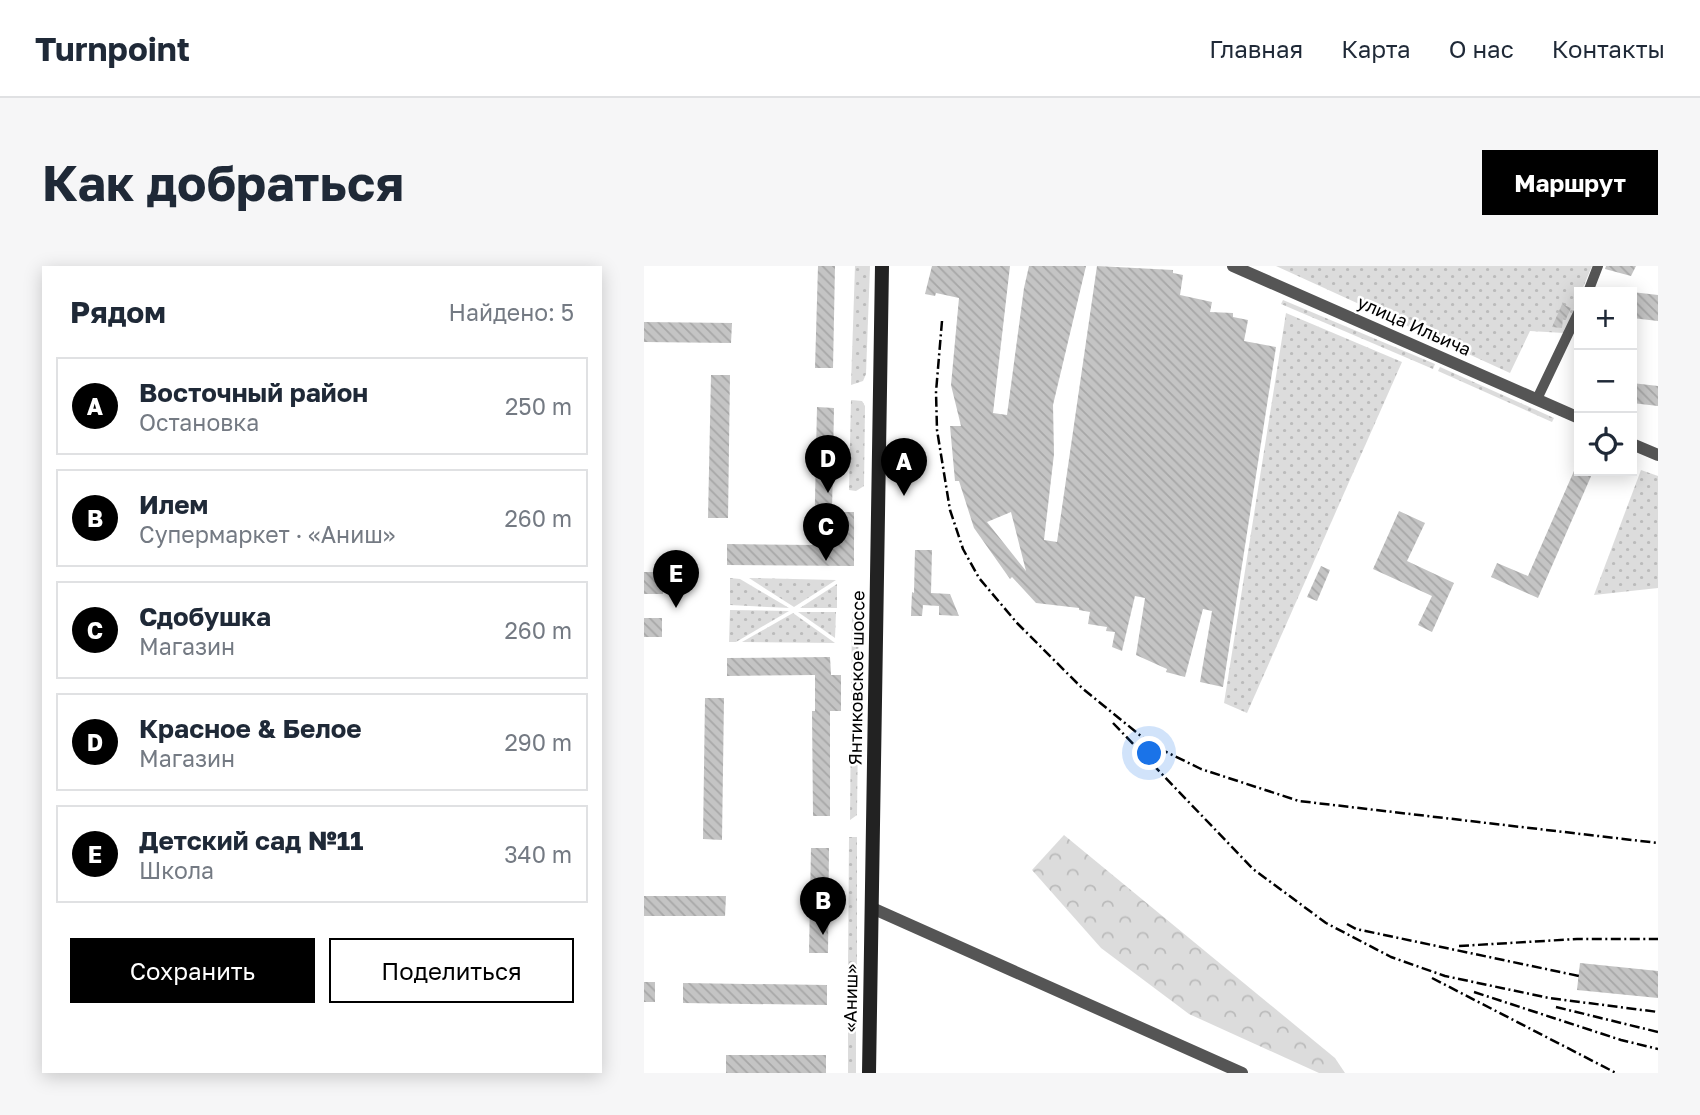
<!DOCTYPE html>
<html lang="ru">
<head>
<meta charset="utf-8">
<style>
  :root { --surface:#fff; --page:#f6f6f7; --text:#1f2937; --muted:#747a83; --line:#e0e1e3; --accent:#000 }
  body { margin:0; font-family:"Golos Text",sans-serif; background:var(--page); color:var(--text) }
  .controls { position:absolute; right:21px; top:21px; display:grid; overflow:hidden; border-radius:0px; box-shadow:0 4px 18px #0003 }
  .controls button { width:63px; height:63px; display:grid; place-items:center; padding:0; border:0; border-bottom:2px solid var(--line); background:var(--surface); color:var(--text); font:35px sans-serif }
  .you { position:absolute; left:506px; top:488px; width:24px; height:24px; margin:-18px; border:5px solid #fff; border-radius:50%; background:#1a73e8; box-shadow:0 0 0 10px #1a73e833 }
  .badge { display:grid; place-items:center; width:46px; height:46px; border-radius:50%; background:var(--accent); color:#fff; font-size:23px; font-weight:700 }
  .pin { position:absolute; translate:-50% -58px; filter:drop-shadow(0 2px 4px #0008) }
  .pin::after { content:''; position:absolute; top:37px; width:24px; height:21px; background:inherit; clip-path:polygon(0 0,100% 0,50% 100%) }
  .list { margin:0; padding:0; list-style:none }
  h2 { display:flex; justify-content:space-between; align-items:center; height:91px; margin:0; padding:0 28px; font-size:30px }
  h2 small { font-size:23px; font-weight:400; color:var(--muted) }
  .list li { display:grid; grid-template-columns:46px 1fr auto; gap:21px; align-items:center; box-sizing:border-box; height:98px; margin:0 14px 14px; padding:0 14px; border:2px solid var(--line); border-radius:0px }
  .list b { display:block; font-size:26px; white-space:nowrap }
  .list p { margin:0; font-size:23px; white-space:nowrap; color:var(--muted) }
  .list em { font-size:23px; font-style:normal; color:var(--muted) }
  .actions { display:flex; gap:14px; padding:21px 28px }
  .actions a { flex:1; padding:16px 0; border:2px solid var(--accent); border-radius:0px; text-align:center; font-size:24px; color:var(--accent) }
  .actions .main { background:var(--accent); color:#fff }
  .icon { flex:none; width:38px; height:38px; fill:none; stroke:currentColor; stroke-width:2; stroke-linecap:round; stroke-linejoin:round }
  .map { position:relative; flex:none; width:1014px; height:807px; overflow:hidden; border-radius:0px }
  header { display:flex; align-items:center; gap:42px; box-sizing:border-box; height:98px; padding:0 35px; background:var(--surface); border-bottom:2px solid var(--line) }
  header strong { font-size:33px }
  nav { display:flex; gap:38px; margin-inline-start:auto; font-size:24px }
  .intro { display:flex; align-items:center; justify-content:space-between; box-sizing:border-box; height:168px; padding:0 42px }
  h1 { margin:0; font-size:49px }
  .button { padding:18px 32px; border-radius:0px; background:var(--accent); color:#fff; font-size:24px; font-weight:700 }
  main { display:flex; gap:42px; padding:0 42px }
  aside { flex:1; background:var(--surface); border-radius:0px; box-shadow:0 4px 18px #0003 }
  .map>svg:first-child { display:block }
</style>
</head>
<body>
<header>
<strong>Turnpoint</strong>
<nav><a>Главная</a><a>Карта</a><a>О нас</a><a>Контакты</a></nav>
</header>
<div class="intro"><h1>Как добраться</h1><a class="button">Маршрут</a></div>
<main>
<aside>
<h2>Рядом<small>Найдено: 5</small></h2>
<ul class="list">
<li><span class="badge">A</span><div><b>Восточный район</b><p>Остановка</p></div><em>250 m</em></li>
<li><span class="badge">B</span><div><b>Илем</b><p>Супермаркет · «Аниш»</p></div><em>260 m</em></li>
<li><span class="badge">C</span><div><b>Сдобушка</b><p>Магазин</p></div><em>260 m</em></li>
<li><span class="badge">D</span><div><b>Красное &amp; Белое</b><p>Магазин</p></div><em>290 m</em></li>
<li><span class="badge">E</span><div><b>Детский сад №11</b><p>Школа</p></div><em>340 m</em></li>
</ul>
<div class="actions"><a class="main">Сохранить</a><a>Поделиться</a></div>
</aside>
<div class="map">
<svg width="1014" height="807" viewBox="0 0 1014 807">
  <defs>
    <pattern id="green-dots" width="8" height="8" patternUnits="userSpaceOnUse" patternTransform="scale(1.75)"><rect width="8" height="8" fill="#dcdcdc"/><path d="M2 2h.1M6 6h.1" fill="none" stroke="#bbb" stroke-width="1.8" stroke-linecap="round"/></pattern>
    <pattern id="forest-crowns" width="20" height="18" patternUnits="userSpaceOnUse" patternTransform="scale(1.75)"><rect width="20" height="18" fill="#dcdcdc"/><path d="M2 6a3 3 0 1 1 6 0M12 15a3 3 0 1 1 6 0" fill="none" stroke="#bbb"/></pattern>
    <pattern id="building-back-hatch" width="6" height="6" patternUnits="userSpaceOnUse" patternTransform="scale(1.75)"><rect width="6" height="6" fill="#c4c4c4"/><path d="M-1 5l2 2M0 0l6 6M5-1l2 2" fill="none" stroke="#a7a7a7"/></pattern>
  </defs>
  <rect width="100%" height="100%" fill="#fff"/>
  <g fill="url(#green-dots)">
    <polygon points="211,0 226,0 222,108 219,115 207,119"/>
    <polygon points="632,0 948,0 920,67 886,65 866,107"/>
    <polygon points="639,34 791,98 789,103 637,38"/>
    <polygon points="642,47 758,96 603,447 580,437"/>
    <polygon points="796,101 910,152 908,156 794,105"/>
    <polygon points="207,134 218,135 221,140 220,220 212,225 205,224"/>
    <polygon points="997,204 1014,210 1014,322 950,329"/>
    <polygon points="86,312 96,313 145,342 86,339"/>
    <polygon points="105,312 192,314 150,341"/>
    <polygon points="193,318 193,342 156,342"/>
    <polygon points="86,344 145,345 92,376 85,376"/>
    <polygon points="154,346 192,346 191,372"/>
    <polygon points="208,346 215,346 214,403 209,405 209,463 214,465 213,549 206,554"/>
    <polygon points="149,347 191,377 98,376"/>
    <polygon points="205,571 213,571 213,699 204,701"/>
    <polygon points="204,708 212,709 212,807 204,807"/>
  </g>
  <polygon fill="url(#forest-crowns)" points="420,569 691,792 701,807 675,807 545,748 457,682 388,604"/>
  <g fill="url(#building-back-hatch)" fill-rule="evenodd">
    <polygon points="174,0 191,0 189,102 171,102"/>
    <path d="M 288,0 L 366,0 L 349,147 L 363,149 L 380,22 L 385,0 L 442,0 L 409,139 L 410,188 L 400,274 L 413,276 L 453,0 L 529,4 L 529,7 L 539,9 L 536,29 L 568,36 L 566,46 L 589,47 L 589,51 L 604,54 L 600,75 L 632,81 L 579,421 L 556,416 L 568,345 L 559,343 L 541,411 L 522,406 L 523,403 L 492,389 L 501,332 L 491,330 L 478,385 L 468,381 L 471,366 L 462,365 L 463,361 L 444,358 L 446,346 L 435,344 L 435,342 L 392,337 L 368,311 L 366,313 L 330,262 L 315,215 L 311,215 L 306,160 L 317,160 L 307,119 L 315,32 L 292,27 L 291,30 L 281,28 ZM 367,246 L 382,305 L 343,256 Z"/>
    <polygon points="962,0 992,0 987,10 961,3"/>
    <polygon points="988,26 1014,29 1014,55 988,52"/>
    <polygon points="919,36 920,39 927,42 922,53 919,52 918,62 908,61"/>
    <polygon points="0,56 88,57 87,77 0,76"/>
    <polygon points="67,109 86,109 84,252 64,252"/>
    <polygon points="988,117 1014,120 1014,140 988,137"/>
    <polygon points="173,141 190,142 188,246 210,246 210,300 83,299 83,278 170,279"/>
    <polygon points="930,205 941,205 948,208 894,332 847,311 853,297 884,310"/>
    <polygon points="755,245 781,257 763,295 810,317 788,366 774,359 788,330 729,303"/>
    <polygon points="271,284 288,284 287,327 306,328 315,350 295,349 295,340 279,339 278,350 267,350 268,326 270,327"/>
    <polygon points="677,300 686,304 673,335 663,331"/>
    <rect x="0" y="306" width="19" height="22"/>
    <rect x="0" y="352" width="18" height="19"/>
    <polygon points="186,391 187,409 197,409 197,445 186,445 186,550 169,550 168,445 171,445 171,409 83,410 83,392"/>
    <polygon points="61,432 80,432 78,574 59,573"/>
    <polygon points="167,582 185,582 184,687 165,687"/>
    <polygon points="0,630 82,630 81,650 0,650"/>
    <polygon points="936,697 1014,705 1014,732 933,724"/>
    <rect x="0" y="716" width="11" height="20"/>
    <polygon points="39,717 183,719 183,739 39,737"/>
    <rect x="82" y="789" width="100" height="18"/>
  </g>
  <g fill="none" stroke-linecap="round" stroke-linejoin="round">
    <g stroke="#555" stroke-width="10">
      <polyline points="944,26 954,0"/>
      <polyline points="893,133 935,45"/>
    </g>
    <g stroke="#555" stroke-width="12">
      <polyline points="589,0 935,152"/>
      <polyline points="988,178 1014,189"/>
      <polyline points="228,642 598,807"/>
    </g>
    <polyline stroke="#222" stroke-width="14" points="225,807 238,0"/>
    <g stroke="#000" stroke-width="2.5" stroke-dasharray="10 3.5 2 3.5" stroke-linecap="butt">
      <polyline points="298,55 292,126 293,164 306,244 319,283 335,312 373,357 438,422 508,479 557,503 655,535 1014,577"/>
      <polyline points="469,457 609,603 682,657 747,691 801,710 905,732 1014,746"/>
      <polyline points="703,658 712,663 935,710"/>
      <polyline points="815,680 933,673 1014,673"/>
      <polyline points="788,712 972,807"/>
      <polyline points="830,726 977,774 1014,783"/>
      <polyline points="912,741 1014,766"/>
    </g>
  </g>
  <g text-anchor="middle" stroke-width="5" stroke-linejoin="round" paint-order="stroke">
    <g font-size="18" fill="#000" stroke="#fff">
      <text transform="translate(770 60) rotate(24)" y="6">улица Ильича</text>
      <text transform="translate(213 412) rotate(-89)" y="6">Янтиковское шоссе</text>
      <text transform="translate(207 732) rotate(-89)" y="6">«Аниш»</text>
    </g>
  </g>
</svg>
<div class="controls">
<button>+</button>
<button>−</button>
<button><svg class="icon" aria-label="locate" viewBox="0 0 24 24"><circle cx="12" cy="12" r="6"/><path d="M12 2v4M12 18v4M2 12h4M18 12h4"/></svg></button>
</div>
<div class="you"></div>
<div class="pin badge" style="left:260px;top:230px">A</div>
<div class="pin badge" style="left:179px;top:669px">B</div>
<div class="pin badge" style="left:182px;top:295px">C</div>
<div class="pin badge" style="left:184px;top:227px">D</div>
<div class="pin badge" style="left:32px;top:342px">E</div>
</div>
</main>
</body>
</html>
